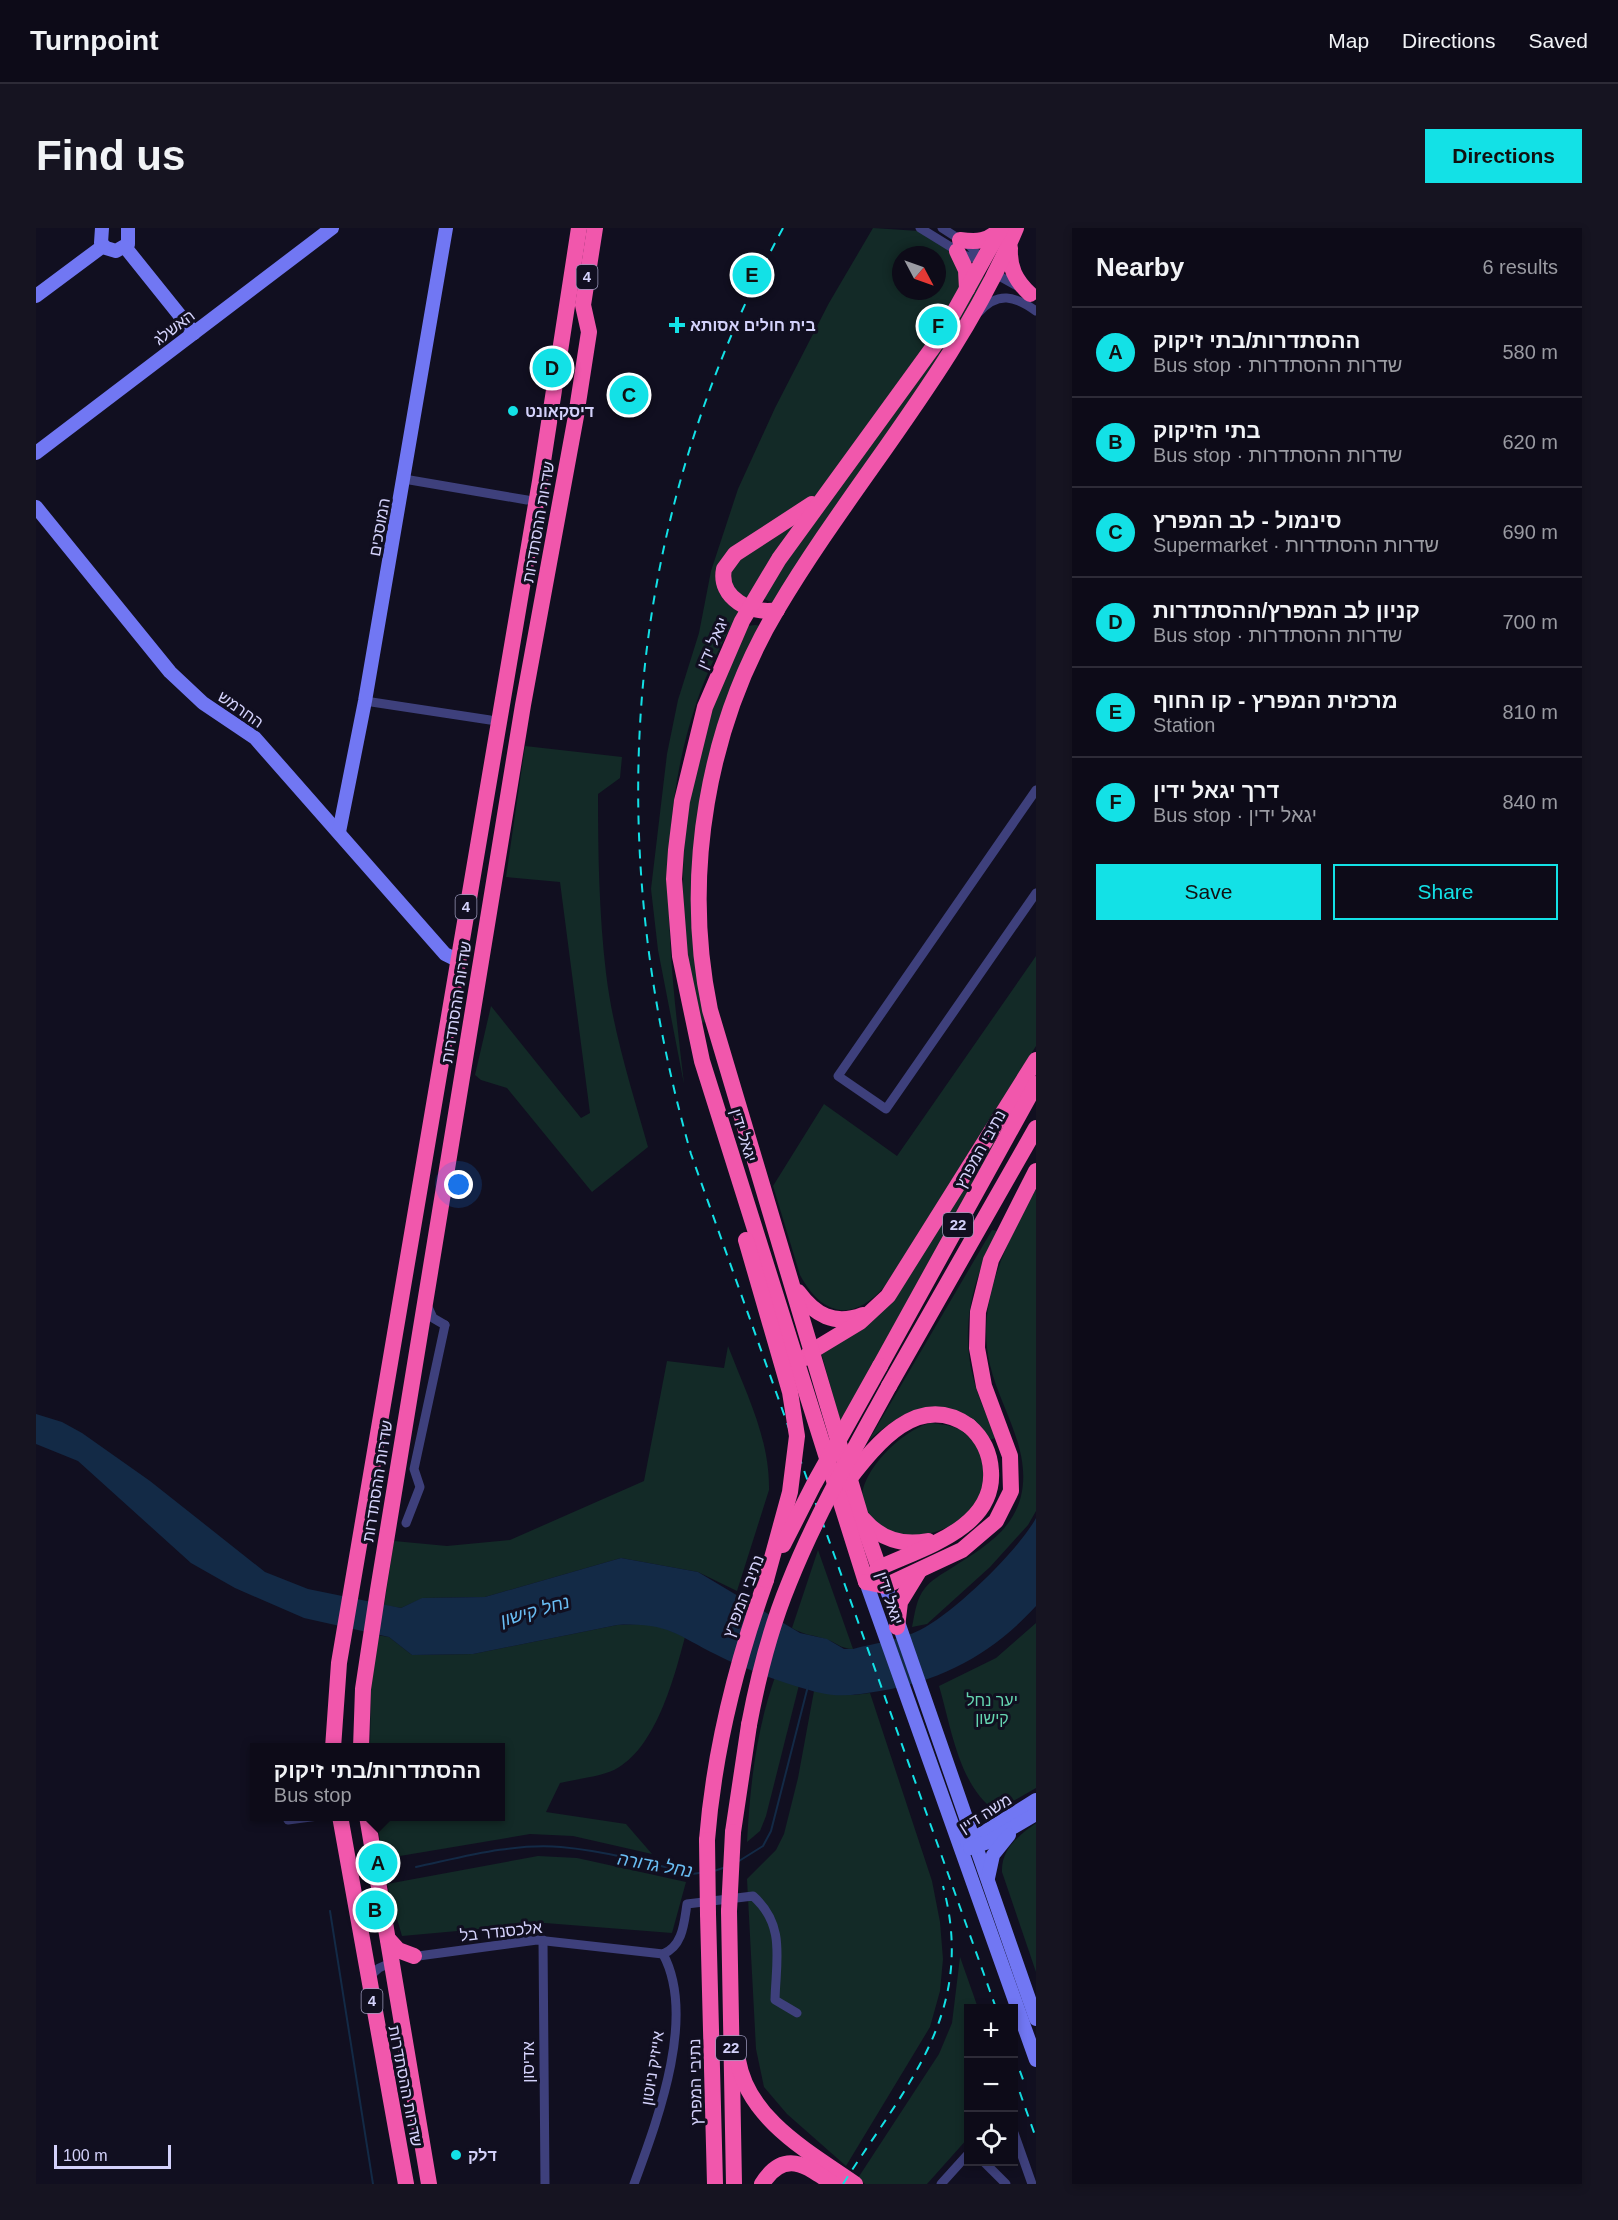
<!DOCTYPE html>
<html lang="en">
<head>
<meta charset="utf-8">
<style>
  :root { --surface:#0d0b18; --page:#161421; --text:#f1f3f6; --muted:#9a9ba2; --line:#2d2b37; --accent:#13e1e6 }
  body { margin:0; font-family:Helvetica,"Noto Sans Hebrew",sans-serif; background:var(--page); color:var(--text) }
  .controls { position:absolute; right:18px; bottom:18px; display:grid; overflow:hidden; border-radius:0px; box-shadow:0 3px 9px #0003 }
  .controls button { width:54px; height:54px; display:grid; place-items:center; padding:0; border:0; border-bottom:2px solid var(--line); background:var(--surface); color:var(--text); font:30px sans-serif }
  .compass { position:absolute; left:856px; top:18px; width:54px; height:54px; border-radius:50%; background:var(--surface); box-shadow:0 3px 9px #0003; rotate:131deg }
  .scale { position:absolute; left:18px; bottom:15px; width:117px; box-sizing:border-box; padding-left:6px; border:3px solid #d4d2fb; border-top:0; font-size:16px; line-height:21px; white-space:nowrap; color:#d4d2fb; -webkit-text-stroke:4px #110f20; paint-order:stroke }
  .you { position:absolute; left:423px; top:957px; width:21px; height:21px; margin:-15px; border:4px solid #fff; border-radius:50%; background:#1a73e8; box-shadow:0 0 0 9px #1a73e833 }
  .badge { display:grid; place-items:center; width:39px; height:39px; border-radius:50%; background:var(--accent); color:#111; font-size:20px; font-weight:700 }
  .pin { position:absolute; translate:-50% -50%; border:3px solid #fff; box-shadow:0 2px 6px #0006 }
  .popup { position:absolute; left:214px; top:1515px; width:255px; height:78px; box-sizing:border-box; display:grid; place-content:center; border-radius:0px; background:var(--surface); filter:drop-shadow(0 2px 4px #0005); font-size:20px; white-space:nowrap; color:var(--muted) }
  .popup b { font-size:22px; color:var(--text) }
  .popup::after { content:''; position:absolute; left:50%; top:100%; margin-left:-12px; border:12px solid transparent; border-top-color:var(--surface) }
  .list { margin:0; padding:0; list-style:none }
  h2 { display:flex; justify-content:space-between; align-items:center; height:78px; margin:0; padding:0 24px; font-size:26px }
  h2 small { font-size:20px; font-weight:400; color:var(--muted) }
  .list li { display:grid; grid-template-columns:39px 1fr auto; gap:18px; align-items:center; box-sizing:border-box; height:90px; padding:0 24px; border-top:2px solid var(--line) }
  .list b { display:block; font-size:22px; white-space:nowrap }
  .list p { margin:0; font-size:20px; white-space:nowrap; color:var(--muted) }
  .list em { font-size:20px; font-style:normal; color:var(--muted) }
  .actions { display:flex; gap:12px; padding:18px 24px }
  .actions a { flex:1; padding:14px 0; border:2px solid var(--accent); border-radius:0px; text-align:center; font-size:21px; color:var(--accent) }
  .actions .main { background:var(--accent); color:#111 }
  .icon { flex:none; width:33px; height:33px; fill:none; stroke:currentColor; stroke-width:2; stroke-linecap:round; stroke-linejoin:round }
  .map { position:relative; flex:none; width:1000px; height:1956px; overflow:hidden; border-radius:0px }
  header { display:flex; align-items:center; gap:36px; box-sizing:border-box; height:84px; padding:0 30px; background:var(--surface); border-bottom:2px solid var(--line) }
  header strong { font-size:28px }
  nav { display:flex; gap:33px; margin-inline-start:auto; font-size:21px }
  .intro { display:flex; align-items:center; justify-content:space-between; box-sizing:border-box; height:144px; padding:0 36px }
  h1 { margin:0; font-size:42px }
  .button { padding:15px 27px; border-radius:0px; background:var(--accent); color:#111; font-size:21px; font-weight:700 }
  main { display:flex; gap:36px; padding:0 36px }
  aside { flex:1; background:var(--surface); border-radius:0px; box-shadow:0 3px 9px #0003 }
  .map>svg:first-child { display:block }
</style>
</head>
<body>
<header>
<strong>Turnpoint</strong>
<nav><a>Map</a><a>Directions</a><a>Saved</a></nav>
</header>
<div class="intro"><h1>Find us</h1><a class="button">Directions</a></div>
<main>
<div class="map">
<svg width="1000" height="1956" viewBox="0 0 1000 1956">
  <rect width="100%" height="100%" fill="#110f20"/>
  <g fill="#132a27" fill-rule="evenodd">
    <path d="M 837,0 L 883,3 L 910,18 L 921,30 L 924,59 L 903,98 L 781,267 L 688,332 L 705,381 C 688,411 671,442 660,476 C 618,601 633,728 648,856 L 622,722 L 615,661 L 631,526 L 642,472 L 663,405 L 675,343 L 702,261 L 739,180 L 793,75 ZM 865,27 L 901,27 L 901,63 L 865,63 Z"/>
    <polygon points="948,48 948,53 923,102 738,375 728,371 740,348 943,51"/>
    <polygon points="767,290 711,373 696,364 693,335"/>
    <path d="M 719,397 L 726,398 L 712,420 L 656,659 L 655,696 L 669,794 L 663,796 C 636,683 643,560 685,451 C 692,433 703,415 711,398 Z"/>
    <path d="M 489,518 L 586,529 L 584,550 L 562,566 C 562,626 563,685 570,745 C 577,804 596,862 612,919 L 556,964 L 471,860 L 445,852 L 439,847 L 455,778 L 545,890 L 554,885 L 524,654 L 470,649 Z"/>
    <path d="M 1000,728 L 1000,818 L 849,1058 C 817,1095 786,1088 764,1047 L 737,958 L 788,876 L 861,928 Z"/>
    <polygon points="958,912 962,914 805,1196 785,1124 818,1104"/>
    <path d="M 1000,961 L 1000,1283 L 992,1297 L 954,1339 L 891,1396 L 876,1399 C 879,1385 880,1371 889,1360 C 894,1353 906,1346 914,1341 C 943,1322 976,1305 985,1268 C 996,1222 964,1180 954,1137 C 939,1074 971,1014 1000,961 Z"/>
    <path d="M 956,1002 L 962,1003 C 937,1049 924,1098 937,1149 C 942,1170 952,1190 960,1210 L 953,1212 C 893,1178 891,1164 833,1212 Z"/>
    <path d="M 692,1118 C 710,1165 734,1211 733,1262 L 701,1363 L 662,1344 L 585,1330 L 449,1369 L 387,1370 L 365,1380 L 348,1377 L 358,1313 L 411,1318 L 474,1312 L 608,1253 L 631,1133 L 688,1140 Z"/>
    <path d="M 895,1195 C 926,1198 944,1206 947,1239 C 949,1252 949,1263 942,1274 C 924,1302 872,1320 844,1297 C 840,1294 833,1290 830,1286 C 810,1254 867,1200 895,1195 Z"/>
    <path d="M 782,1322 L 817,1421 C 805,1421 800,1414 789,1411 C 778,1407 767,1407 756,1400 Z"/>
    <path d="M 1000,1395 L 1000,1560 L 960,1583 C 923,1559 915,1498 903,1458 L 960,1430 Z"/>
    <path d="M 604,1396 L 623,1398 L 649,1409 C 638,1450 620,1521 578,1542 C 563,1549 540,1551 524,1555 L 510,1584 L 590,1596 L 616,1626 L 537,1608 L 494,1606 L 346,1631 L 341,1589 L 465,1588 L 465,1520 L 334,1520 L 335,1455 L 340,1407 L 353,1409 L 376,1427 L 437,1426 L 581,1397 Z"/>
    <path d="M 739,1449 L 763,1457 L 730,1588 L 724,1603 L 711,1614 C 714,1558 720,1503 739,1449 Z"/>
    <polygon points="778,1463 818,1467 834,1465 896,1653 904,1694 907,1731 904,1763 894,1799 810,1938 751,1886 728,1859 720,1821 711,1651 740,1622 748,1606 762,1550"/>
    <path d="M 1000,1595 L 1000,1744 L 966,1644 C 965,1621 982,1608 1000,1595 Z"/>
    <polygon points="502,1628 541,1630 650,1654 636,1705 509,1695 366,1708 351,1656"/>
    <polygon points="924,1729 942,1780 933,1780 932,1910 891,1956 829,1956 822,1950 903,1826 916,1795"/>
  </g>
  <path fill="#132a46" d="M 0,1186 L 26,1194 L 46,1205 L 114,1253 L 229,1344 L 272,1361 L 365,1380 L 386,1370 L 449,1369 L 585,1330 L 662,1344 L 764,1405 L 791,1411 L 808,1421 L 817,1421 C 839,1415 864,1412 884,1402 C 918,1385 982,1323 1000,1290 L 1000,1378 C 956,1426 907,1452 844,1463 C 825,1466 804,1470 785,1465 C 759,1459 711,1442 687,1430 C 642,1409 635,1394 581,1397 L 437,1426 L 376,1427 L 353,1409 L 268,1390 L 199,1360 L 155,1335 L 42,1233 L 0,1216 Z"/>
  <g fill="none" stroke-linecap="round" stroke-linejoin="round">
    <g stroke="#132a46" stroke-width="2">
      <polyline points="703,1633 727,1618 735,1603 772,1458"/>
      <path d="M 380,1639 C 427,1629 476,1615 525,1619 C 569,1623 614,1635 656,1646 L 663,1645"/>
      <polyline points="678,1643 690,1639"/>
      <polyline points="294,1683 337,1956"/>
    </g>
    <g stroke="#3e407c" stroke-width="9">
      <polyline points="884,0 928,27 948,33"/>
      <polyline points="906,0 934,18 947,33"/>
      <polyline points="956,44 983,59"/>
      <path d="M 943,84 C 962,63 979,68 1000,83"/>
      <polyline points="368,251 491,272"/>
      <polyline points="329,473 454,492"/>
      <polyline points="1000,562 802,848 850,881 1000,665"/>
      <polyline points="391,1077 397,1090 409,1097"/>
      <polyline points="370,1295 384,1259 378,1241 409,1097"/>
      <polyline points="250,1588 252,1592 282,1588"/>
      <polyline points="507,1712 509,1956"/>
      <path d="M 375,1729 L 501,1712 L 627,1726 C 647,1718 648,1695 651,1676 L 717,1668 C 750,1697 740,1732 739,1772 L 761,1785"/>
      <polyline points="333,1749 343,1740 359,1733"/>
      <polyline points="978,1905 996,1956"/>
      <polyline points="948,1934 970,1956"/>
      <path d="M 598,1956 C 621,1893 661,1789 627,1726"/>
      <polyline points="905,1956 933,1925"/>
    </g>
    <g stroke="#7177f3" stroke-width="14">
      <polyline points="66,0 65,15 70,20 80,23 92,16 92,0"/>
      <polyline points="89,19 158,105"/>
      <polyline points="0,68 67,18"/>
      <polyline points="0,225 296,0"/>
      <polyline points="0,279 134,444 167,475 219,510 409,726 421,732"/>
      <polyline points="303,604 329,473 410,0"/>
      <polyline points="846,1348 1000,1791"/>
      <polyline points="830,1354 1000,1832"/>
      <polyline points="931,1615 1000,1572"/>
      <polyline points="934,1620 952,1614 1000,1586"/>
      <polyline points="952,1650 957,1627 973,1607"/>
    </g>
    <g stroke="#f157ac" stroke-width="16">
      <path d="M 924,12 C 941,14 952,14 964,1"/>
      <path d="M 974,20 C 973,39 979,52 994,66"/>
      <polyline points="921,23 930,42 931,61"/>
      <path d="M 741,382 C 715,387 682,370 688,341 L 699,326 L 776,276"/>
      <path d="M 762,1064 C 779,1087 798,1098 827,1087"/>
      <polyline points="769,1130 776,1123 824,1094 852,1068 1000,832"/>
      <polyline points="844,1138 1000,856"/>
      <polyline points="853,1158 1000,900"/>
      <path d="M 827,1291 C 844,1311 867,1318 892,1313"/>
      <path d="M 843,1340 L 825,1289 L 674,782 C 646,647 671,498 742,380 C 818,252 922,139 980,0"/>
      <path d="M 836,1348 L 843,1340 C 885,1320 959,1301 955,1243 C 954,1225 947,1210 933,1198"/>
      <polyline points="830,1354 666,833 644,728 638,651 640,622 646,573 669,479 706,393 743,331 903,111 965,0"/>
      <polyline points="830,1354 849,1358 926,1322 960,1293 975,1263 974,1228 948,1158 941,1120 942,1084 955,1032 1000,943"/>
      <polyline points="861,1399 864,1374 883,1343"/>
      <polyline points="297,1520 303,1435 504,253 543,0"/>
      <polyline points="325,1520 327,1461 342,1362 487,477 540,188 553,104 547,77 559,0"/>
      <polyline points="304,1588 370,1956"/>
      <polyline points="331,1588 393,1956"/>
      <polyline points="697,1604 713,1497"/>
      <path d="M 671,1612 C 678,1523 700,1436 730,1352"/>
      <polyline points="693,1683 698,1956"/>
      <polyline points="672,1686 679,1956"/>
      <polyline points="352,1711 362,1722 378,1728"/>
      <path d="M 702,1832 C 712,1891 773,1924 819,1956"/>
      <path d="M 726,1956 C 748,1921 770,1937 797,1956"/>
    </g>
    <g stroke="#13e1e6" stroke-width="2" stroke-dasharray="9 8" stroke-linecap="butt">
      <path d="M 747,0 C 588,295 564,606 655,926 L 960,1780"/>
      <polyline points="978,1827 989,1857"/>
      <polyline points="978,1848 1000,1910"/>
      <path d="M 807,1956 C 870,1857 941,1785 907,1658"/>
    </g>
    <g stroke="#f157ac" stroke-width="16">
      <polyline points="710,1012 754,1164 761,1208 754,1264 730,1352"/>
      <path d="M 810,1255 C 839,1218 881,1162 933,1198"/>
      <polyline points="747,1317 778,1256 844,1138"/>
      <path d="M 713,1497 C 722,1449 734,1401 753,1355 C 780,1287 818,1222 853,1158"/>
      <polyline points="671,1612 672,1686"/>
      <polyline points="693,1683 697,1604"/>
    </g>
  </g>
  <g fill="#13e1e6" stroke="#110f20" stroke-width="2">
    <path d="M638 88h6v6h6v6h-6v6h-6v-6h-6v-6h6z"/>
    <circle cx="477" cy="183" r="6"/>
    <circle cx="420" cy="1927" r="6"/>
  </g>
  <g text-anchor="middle" stroke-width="6" stroke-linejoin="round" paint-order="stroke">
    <g fill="#110f20" stroke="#9a98b9" stroke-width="1.5">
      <rect x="540.5" y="37" width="21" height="24" rx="4.5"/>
      <rect x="419.5" y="667" width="21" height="24" rx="4.5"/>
      <rect x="907" y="985" width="30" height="24" rx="4.5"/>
      <rect x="325.5" y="1761" width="21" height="24" rx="4.5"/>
      <rect x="680" y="1808" width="30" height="24" rx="4.5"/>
    </g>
    <g font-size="15" font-weight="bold" fill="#d4d2fb">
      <text x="551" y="54">4</text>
      <text x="430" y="684">4</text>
      <text x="922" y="1002">22</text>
      <text x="336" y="1778">4</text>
      <text x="695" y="1825">22</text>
    </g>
    <g font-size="16" font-weight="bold" fill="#d4d2fb" stroke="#110f20" text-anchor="start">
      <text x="654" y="103">בית חולים אסותא</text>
      <text x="489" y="189">דיסקאונט</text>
      <text x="432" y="1933">דלק</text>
    </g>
    <g font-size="16" fill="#d4d2fb" stroke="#110f20">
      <text transform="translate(138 99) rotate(-37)" y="6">האשלג</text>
      <text transform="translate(502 294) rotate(-80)" y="6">שדרות ההסתדרות</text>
      <text transform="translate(343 299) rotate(-80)" y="6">המוסכים</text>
      <text transform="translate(676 415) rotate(-66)" y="6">יגאל ידין</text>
      <text transform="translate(205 481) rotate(35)" y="6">החרמש</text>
      <text transform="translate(420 774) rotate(-81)" y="6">שדרות ההסתדרות</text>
      <text transform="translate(708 907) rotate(73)" y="6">יגאל ידין</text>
      <text transform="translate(944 921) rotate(-61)" y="6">נתיבי המפרץ</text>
      <text transform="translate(341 1253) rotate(-81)" y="6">שדרות ההסתדרות</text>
      <text transform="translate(707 1368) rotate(-69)" y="6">נתיבי המפרץ</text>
      <text transform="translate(854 1370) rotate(72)" y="6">יגאל ידין</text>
      <text transform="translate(949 1585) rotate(-32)" y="6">משה דיין</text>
      <text transform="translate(465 1703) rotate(-6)" y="6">אלכסנדר בל</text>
      <text transform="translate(492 1834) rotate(-90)" y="6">אדיסון</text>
      <text transform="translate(616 1840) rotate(-81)" y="6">אייזיק ניוטון</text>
      <text transform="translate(659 1854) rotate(-91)" y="6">נתיבי המפרץ</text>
      <text transform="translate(370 1858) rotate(79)" y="6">שדרות ההסתדרות</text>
    </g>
    <g font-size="16" fill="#65d5b1" stroke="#110f20">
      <text x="956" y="1478">יער נחל<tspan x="956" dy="18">קישון</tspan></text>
    </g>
    <g font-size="18" font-style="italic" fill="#69bdf3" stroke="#110f20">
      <text transform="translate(499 1383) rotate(-16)" y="6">נחל קישון</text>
      <text transform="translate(619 1637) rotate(10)" y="6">נחל גדורה</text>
    </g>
  </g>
</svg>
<div class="controls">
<button>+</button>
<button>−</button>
<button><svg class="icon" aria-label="locate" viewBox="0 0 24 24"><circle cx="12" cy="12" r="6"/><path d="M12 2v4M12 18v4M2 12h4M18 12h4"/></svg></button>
</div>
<svg class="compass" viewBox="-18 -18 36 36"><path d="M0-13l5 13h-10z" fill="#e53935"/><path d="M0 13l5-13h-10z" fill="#9a9ba2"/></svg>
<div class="scale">100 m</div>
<div class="you"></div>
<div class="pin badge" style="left:342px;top:1635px">A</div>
<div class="popup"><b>ההסתדרות/בתי זיקוק</b>Bus stop</div>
<div class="pin badge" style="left:339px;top:1682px">B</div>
<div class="pin badge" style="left:593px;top:167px">C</div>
<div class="pin badge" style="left:516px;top:140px">D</div>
<div class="pin badge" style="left:716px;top:47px">E</div>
<div class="pin badge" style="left:902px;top:98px">F</div>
</div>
<aside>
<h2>Nearby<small>6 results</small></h2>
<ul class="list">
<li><span class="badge">A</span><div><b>ההסתדרות/בתי זיקוק</b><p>Bus stop · שדרות ההסתדרות</p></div><em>580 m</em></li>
<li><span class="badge">B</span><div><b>בתי הזיקוק</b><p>Bus stop · שדרות ההסתדרות</p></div><em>620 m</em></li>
<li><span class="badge">C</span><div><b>סינמול - לב המפרץ</b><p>Supermarket · שדרות ההסתדרות</p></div><em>690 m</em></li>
<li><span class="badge">D</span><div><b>קניון לב המפרץ/ההסתדרות</b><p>Bus stop · שדרות ההסתדרות</p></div><em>700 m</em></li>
<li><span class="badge">E</span><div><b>מרכזית המפרץ - קו החוף</b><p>Station</p></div><em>810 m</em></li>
<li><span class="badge">F</span><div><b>דרך יגאל ידין</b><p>Bus stop · יגאל ידין</p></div><em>840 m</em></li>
</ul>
<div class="actions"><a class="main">Save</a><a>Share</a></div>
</aside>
</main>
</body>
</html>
